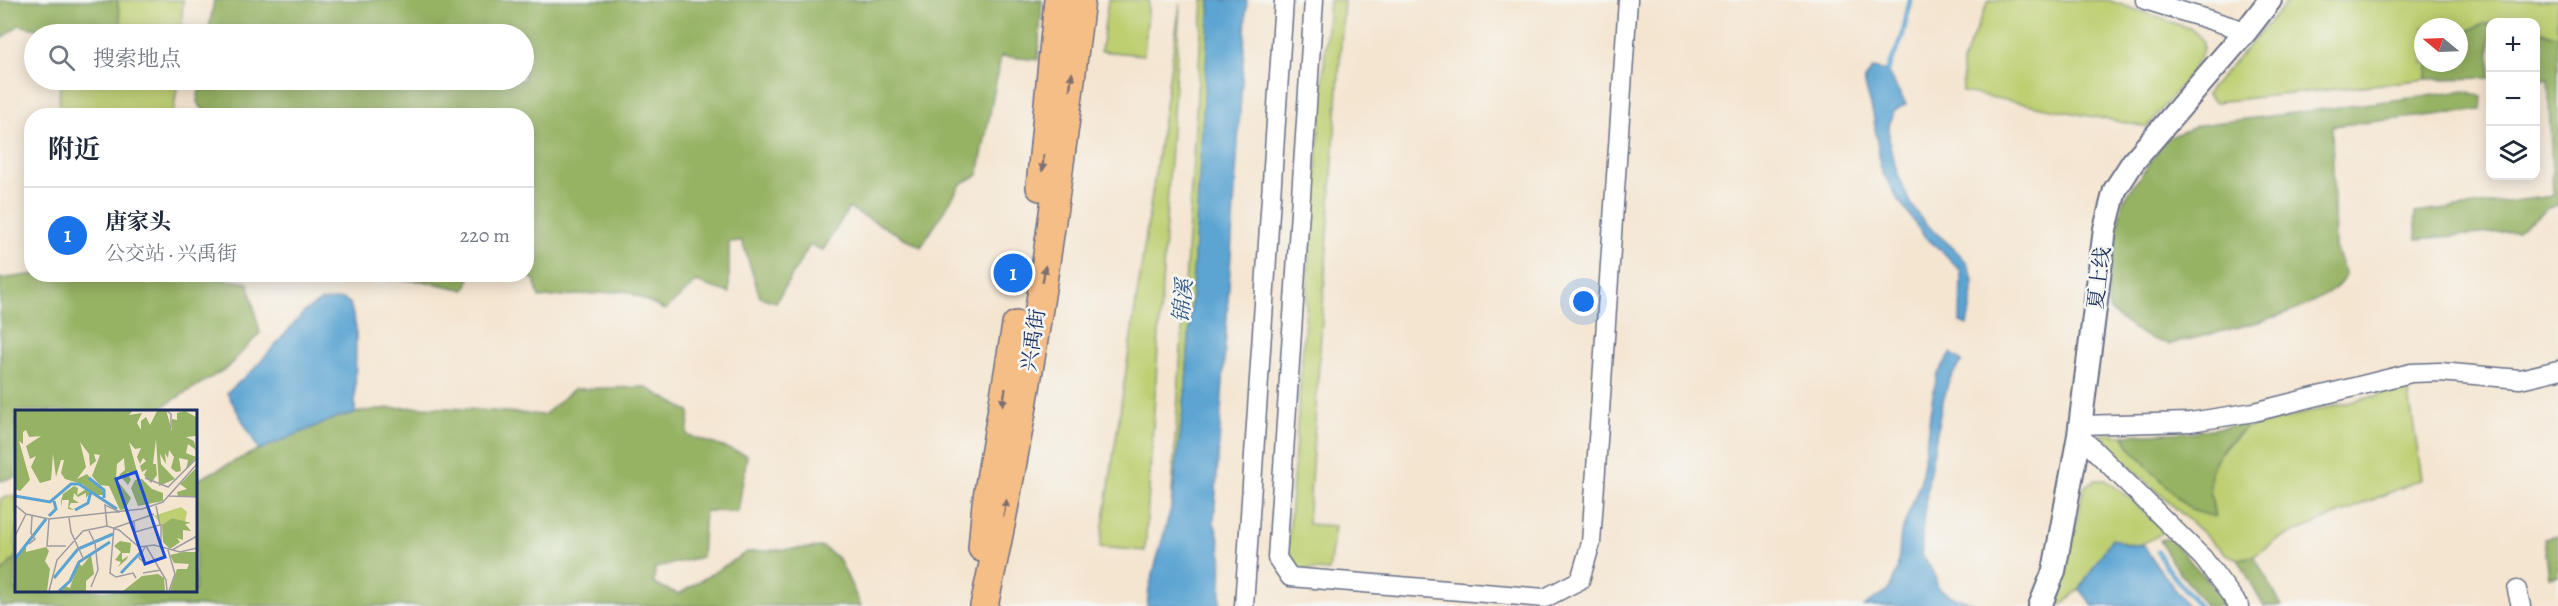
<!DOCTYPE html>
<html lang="zh">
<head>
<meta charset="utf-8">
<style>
  :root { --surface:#fff; --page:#f2f2f3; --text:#1f2937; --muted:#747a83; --line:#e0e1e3; --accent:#1a73e8 }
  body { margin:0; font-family:Alegreya,"Noto Serif SC",serif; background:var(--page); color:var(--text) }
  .controls { position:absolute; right:18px; top:18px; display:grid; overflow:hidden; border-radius:12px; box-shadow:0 3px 15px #0003 }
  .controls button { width:54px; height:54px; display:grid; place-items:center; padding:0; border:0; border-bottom:2px solid var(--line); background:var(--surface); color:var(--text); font:30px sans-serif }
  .compass { position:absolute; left:2414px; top:18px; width:54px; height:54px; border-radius:50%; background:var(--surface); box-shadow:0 3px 15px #0003; rotate:289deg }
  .you { position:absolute; left:1584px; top:302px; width:21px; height:21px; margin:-15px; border:4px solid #fff; border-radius:50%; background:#1a73e8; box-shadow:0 0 0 9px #1a73e833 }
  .badge { display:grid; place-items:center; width:39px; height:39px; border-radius:50%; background:var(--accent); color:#fff; font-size:20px; font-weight:700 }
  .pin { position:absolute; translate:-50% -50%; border:3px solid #fff; box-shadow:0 2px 6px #0006 }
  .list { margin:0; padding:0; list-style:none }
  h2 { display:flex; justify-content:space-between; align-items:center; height:78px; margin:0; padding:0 24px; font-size:26px }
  h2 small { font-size:20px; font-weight:400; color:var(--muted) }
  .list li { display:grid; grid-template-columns:39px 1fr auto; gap:18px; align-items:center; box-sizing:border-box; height:96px; padding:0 24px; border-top:2px solid var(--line) }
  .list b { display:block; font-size:22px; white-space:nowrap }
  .list p { margin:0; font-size:20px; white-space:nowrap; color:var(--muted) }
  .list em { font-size:20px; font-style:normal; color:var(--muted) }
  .icon { flex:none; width:33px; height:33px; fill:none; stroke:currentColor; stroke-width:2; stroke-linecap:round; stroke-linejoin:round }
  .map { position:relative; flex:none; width:2558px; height:606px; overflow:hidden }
  .search { position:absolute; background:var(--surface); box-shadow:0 3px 15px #0003; left:24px; top:24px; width:510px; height:66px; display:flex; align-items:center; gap:15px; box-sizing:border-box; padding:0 21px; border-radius:33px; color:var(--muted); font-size:22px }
  .panel { position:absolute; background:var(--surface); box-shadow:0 3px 15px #0003; left:24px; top:108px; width:510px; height:174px; border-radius:24px }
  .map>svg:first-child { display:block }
</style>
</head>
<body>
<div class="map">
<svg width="2558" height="606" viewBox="0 0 2558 606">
  <rect width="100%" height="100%" fill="#f6f6f2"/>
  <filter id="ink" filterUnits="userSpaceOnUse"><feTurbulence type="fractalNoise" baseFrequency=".0167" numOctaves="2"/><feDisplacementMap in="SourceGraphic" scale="12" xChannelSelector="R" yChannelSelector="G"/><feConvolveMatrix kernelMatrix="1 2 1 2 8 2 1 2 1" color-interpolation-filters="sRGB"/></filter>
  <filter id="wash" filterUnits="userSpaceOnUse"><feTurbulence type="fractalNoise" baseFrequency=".008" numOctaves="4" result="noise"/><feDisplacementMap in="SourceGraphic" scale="24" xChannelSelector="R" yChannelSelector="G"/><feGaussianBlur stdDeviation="1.35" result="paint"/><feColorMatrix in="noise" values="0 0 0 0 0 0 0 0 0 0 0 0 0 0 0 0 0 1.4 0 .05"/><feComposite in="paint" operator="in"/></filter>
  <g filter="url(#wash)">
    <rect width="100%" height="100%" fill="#f4e5d0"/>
    <g fill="#becf72" stroke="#6c7f68" stroke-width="1.5">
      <polygon points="117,0 183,0 181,34 123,34"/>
      <polygon points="1108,0 1149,0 1144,55 1101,51"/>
      <polygon points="1203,0 1210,0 1210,24 1186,385 1171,508"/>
      <polygon points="1329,0 1344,0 1308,524 1335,526 1329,571 1298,569 1290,564 1288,546"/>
      <path d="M 1989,0 L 2108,0 L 2191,29 C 2197,34 2204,39 2203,48 C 2201,65 2159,112 2147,127 L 1963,92 L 1962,62 Z"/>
      <polygon points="2289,0 2558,0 2558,37 2536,29 2536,22 2490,22 2490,24 2483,24 2459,50 2459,27 2423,27 2423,63 2434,63 2428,66 2427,79 2215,102 2206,94"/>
      <polygon points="1180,4 1145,551 1100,547"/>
      <polygon points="60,80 178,80 174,108 170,116 59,115"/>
      <polygon points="2408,388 2422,479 2279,539 2254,556 2238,559 2226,554 2104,443 2101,434 2124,435 2128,445 2183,503 2215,517 2209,489 2210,473 2219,454 2245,428"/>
      <path d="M 2095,480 L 2106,480 L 2132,500 L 2164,532 C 2143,545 2136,550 2112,538 L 2080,589 L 2061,605 L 2055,598 L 2068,557 L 2082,496 L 2085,486 Z"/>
      <polygon points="16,495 16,557 0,574 0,499"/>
    </g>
    <g fill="#96b264" stroke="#587061" stroke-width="1.5">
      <polygon points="0,0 117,0 123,34 59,34 19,25 0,40"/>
      <polygon points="214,0 1042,0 1038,60 1001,56 978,175 961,184 921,247 849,208 823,250 810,245 776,302 760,297 742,241 729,242 729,293 696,282 665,310 627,291 539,298 534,279 524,275 526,274 526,116 208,116 197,102 201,80 524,80 524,34 208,34"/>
      <polygon points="2483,24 2490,24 2490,78 2427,79 2428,66 2434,63 2459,63 2459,50 2463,48 2467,31"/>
      <polygon points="2536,29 2558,37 2558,205 2549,208 2517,231 2417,239 2415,213 2553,196 2548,79 2536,82"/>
      <path d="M 2466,91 L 2482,97 L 2481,110 L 2332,126 L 2335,247 L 2346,275 C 2343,279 2339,286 2334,289 C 2293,319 2220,331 2170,344 C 2147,340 2126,326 2109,309 L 2108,292 L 2112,249 L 2123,201 L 2167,138 L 2199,125 Z"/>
      <polygon points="36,274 209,274 210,277 248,283 260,333 227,368 155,411 16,411 16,477 0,481 0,279"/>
      <polygon points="360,275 471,275 465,290 423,281 364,278"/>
      <path d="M 645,387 L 690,412 L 687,435 L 747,455 L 738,512 L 705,511 L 702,557 L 655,568 L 654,584 L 679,594 L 747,552 L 823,547 L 839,559 L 861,606 L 0,606 L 0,574 L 16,557 L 16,590 L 195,590 L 195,481 C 239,460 292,430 338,417 C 400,399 480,411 544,415 L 574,389 Z"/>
      <path d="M 2242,424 L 2245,428 C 2209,458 2205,472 2215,517 L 2194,511 L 2183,503 L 2128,445 L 2124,435 L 2191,432 Z"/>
      <polygon points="2558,535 2558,576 2549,577 2544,538"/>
      <polygon points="2169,538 2211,584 2226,606 2206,606 2172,562 2160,540"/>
      <polygon points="2254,556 2282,606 2264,606 2238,559"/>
    </g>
    <g fill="#5ba4d2" stroke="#3b6a98" stroke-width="1.5">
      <path d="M 1210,0 L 1247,0 L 1214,523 C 1225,547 1221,580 1220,606 L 1147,606 L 1149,588 L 1171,508 L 1186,385 Z"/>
      <path d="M 1873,68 L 1887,71 L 1906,104 C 1902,106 1897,109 1894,112 C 1878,136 1904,194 1919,216 C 1933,235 1960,247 1970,270 C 1977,285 1970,309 1967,325 L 1960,322 L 1961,271 L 1944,253 L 1924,236 L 1896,196 L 1881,170 L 1873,113 L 1864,81 Z"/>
      <polygon points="343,299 350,303 356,328 355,414 338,417 259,450 227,393 255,368 306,310 321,301"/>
      <polygon points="1951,353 1962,361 1949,380 1941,409 1928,483 1922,532 1922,555 1934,572 1938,588 1953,597 1983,606 1864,606 1889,589 1897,571 1901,533 1921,480 1932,400 1937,375"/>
      <polygon points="2112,538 2127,545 2144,545 2153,560 2188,606 2093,606 2080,589"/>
    </g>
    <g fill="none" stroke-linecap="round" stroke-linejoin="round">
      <g stroke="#5ba4d2" stroke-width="5">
        <polyline points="1887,71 1902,38 1910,0"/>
        <polyline points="2158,552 2166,567 2199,606"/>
      </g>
    </g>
  </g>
  <g filter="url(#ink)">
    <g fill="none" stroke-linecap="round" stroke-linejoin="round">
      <g stroke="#676f86" stroke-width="21">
        <g id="minor">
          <polyline points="1314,0 1277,558 1290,577 1545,598 1580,580 1591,543 1628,0"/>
          <polyline points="2145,0 2246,31"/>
          <polyline points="2080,425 2190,422 2254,412 2411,373 2440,372 2520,379 2558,370"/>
          <polyline points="2079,435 2203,558 2239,606"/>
          <polyline points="2517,590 2521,606"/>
          <polyline points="1244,606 1284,0"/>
        </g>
      </g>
      <g stroke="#676f86" stroke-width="26">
        <polyline id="tertiary" points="2040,606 2054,571 2079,435 2105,229 2115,190 2133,162 2246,31 2270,0"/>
      </g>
      <g stroke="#676f86" stroke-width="30">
        <g id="primary">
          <polyline points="1040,187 1058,0"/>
          <polyline points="982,548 986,503 1016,325"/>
          <path d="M 984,606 C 1028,406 1056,203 1081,0"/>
        </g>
      </g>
      <use href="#minor" stroke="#fff" stroke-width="18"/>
      <use href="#tertiary" stroke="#fff" stroke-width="22"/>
      <use href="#primary" stroke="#f6be87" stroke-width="27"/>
    </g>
    <defs><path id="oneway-solid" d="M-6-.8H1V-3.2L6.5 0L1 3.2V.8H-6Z" transform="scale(1.5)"/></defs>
    <g fill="#7e6f70">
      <use href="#oneway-solid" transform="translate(1071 81) rotate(-83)"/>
      <use href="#oneway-solid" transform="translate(1043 163) rotate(95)"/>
      <use href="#oneway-solid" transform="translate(1044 274) rotate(-81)"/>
      <use href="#oneway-solid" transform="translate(1004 397) rotate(100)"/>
      <use href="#oneway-solid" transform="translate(1005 508) rotate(-79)"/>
    </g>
  </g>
  <g text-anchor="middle" stroke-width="5" stroke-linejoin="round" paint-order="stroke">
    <g font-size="21" fill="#1b2f5e" stroke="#f6f6f2">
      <text transform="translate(2099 278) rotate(-83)" y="7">夏上线</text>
      <text transform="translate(1033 340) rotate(-81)" y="7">兴禹街</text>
    </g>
    <g font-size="22" font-style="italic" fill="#315887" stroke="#f6f6f2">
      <text transform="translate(1182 301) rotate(-85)" y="8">锦溪</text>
    </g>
  </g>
  <g transform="translate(15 410)">
    <rect width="182" height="182" fill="#f4e5d0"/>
    <path d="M 166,97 L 172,102 L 170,112 L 157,108 L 147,115 L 139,106 L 119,112 Z" fill="#becf72"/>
    <path d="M 0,0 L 118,0 L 114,5 L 127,3 L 122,13 L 126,20 L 126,11 L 131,7 L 135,15 L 142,1 L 151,0 L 157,21 L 157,9 L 162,10 L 162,3 L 170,1 L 181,7 L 181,26 L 171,27 L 179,31 L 181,40 L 173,34 L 171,43 L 181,47 L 171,60 L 173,50 L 164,48 L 166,61 L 161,62 L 156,58 L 159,47 L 154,40 L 153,48 L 150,43 L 151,54 L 145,44 L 146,54 L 160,69 L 144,76 L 141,29 L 138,54 L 141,54 L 142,65 L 136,73 L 129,65 L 132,59 L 127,62 L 125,56 L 131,51 L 128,48 L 125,54 L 122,47 L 126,38 L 120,39 L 114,32 L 123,65 L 112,62 L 116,70 L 113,75 L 104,65 L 110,60 L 109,48 L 102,54 L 90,34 L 102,54 L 101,69 L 116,88 L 110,99 L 105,100 L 94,76 L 85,75 L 77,66 L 85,45 L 79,44 L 81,51 L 75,56 L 74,44 L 65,32 L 71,57 L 62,69 L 72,64 L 91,85 L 82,85 L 67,74 L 50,69 L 46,63 L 49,50 L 46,50 L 41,67 L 38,44 L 36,70 L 25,73 L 16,57 L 21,46 L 15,49 L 11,36 L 26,26 L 14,27 L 11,20 L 8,22 L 8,34 L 4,31 L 15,70 L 5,81 L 0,79 ZM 181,58 L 181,87 L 163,86 L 162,82 L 172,79 L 165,74 ZM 127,69 L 137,79 L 148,83 L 148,91 L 123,96 L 116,78 L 120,70 ZM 59,76 L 63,78 L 62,85 L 71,79 L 75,83 L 71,88 L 71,83 L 63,87 L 59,83 L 58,89 L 64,93 L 56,93 L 54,97 L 59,100 L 53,99 L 54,90 L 47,90 L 47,97 L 46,91 L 48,84 ZM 157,108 L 176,113 L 170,114 L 176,121 L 168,120 L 168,130 L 162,128 L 165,132 L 155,139 L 148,132 L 147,115 ZM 105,131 L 116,133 L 115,143 L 107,143 L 107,150 L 113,146 L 112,149 L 103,157 L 106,152 L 100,150 L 106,142 L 99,136 ZM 11,133 L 11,142 L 31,137 L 34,141 L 30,151 L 35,159 L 32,181 L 0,181 L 0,149 ZM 168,142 L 181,142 L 181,181 L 155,181 L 162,159 L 172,159 L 174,154 L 159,153 L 155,145 ZM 76,145 L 79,164 L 71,171 L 71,181 L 43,181 L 50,176 L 55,178 L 63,153 L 67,156 ZM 143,164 L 149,168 L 150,181 L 108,181 L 127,166 Z" fill="#96b264"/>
    <path fill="none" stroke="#5ba4d2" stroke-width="3" d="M 74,68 L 89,80 L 89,88M 0,86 L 35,92 L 56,74 L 64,74 L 102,99M 60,100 L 73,93 L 76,81M 34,106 L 41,99 L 39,91M 0,149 L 31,109M 106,163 L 125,143M 39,168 L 63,139 L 98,124M 44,181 L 55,171 L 64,152 L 95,132"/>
    <path fill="none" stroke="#9d9ca2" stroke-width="1.5" d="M 152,1 L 156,4 L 156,18M 130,68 L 153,77 L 182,48M 154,86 L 182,87M 0,95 L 11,104 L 34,109 L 127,99 L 148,92 L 182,54M 54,108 L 56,122 L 69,150M 34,109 L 32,136 L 51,136M 119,111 L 120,122 L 145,115 L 141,96M 92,116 L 90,95 L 105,102M 74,121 L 80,133 L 83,160 L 76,177M 0,126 L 11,104M 14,134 L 20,129 L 16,123 L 17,106M 131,136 L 151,170 L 152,181M 130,137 L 124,148 L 130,153M 146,137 L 146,114M 153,140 L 160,164 L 154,181M 157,140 L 182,126M 128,163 L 146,160M 121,168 L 118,163 L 101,167 L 95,163 L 99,118 L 139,104M 34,181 L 42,150 L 68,121 L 92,116 L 104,120 L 124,137 L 139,135 L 165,142 L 182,138"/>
    <path fill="#1d4ed8" fill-opacity="0.15" stroke="#1d4ed8" stroke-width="3" d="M 121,62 L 150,147 L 130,154 L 101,69 Z"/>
    <rect width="182" height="182" fill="none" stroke="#1b2f5e" stroke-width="3"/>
  </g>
</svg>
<div class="controls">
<button>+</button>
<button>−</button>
<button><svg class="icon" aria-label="layers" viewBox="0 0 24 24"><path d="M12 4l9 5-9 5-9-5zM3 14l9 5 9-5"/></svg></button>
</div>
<svg class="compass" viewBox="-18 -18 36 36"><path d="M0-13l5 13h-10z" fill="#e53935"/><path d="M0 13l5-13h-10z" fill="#747a83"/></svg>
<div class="you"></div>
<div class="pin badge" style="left:1013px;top:273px">1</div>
<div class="search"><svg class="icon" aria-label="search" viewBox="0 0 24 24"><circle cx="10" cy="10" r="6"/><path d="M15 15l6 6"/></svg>搜索地点</div>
<section class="panel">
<h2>附近<small></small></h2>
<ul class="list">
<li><span class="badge">1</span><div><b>唐家头</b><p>公交站 · 兴禹街</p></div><em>220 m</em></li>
</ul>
</section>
</div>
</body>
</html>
